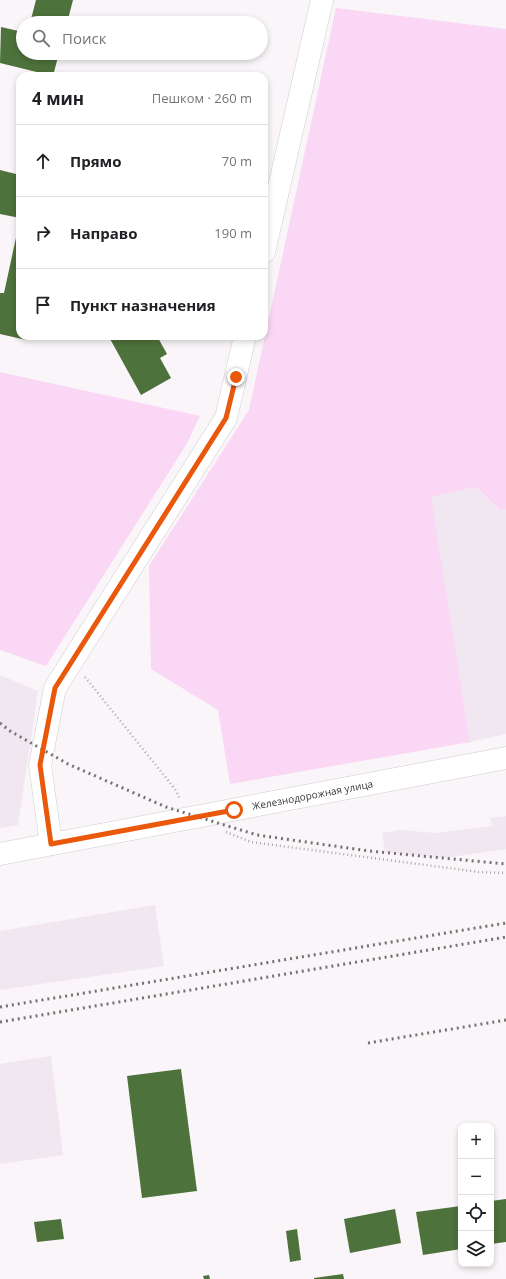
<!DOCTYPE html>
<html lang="ru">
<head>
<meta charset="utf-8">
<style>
  :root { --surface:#fff; --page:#f6f6f6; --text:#202124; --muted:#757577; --line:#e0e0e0 }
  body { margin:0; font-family:"Open Sans",sans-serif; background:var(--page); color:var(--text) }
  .controls { position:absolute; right:12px; bottom:12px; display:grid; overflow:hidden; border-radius:8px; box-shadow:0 2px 6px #0003 }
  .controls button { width:36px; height:36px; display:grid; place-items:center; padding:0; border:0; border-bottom:1px solid var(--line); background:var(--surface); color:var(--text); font:20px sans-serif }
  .stop { position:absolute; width:12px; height:12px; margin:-9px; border:3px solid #ea580c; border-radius:50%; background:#fff }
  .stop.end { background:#ea580c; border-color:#fff; box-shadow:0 1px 4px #0008 }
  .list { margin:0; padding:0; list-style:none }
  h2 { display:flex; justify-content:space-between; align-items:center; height:52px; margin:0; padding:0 16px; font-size:17px }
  h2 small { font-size:13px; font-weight:400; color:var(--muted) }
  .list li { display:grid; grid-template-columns:26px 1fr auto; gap:12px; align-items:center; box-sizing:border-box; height:72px; padding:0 16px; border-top:1px solid var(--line) }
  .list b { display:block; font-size:15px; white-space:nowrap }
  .list em { font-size:13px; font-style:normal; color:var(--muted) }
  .icon { flex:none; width:22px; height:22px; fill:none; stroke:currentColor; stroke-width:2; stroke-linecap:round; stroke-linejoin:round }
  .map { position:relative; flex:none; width:506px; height:1279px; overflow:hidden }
  .search { position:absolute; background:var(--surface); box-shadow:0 2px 6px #0003; left:16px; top:16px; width:252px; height:44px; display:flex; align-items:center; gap:10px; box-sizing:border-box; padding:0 14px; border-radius:22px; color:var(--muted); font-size:15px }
  .panel { position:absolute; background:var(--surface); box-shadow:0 2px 6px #0003; left:16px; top:72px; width:252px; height:268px; border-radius:12px }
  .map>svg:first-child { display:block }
</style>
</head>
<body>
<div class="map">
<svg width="506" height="1279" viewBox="0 0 506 1279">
  <rect width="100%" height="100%" fill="#f9f5f8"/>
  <g fill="#f1e7f0">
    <polygon points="476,487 499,510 506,509 506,734 470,742 430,497"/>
    <polygon points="0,675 38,691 18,825 0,828"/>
    <polygon points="506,816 506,849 444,858 385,852 382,833 399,830 436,833 492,826 490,818"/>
    <polygon points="155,905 164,966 0,990 0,931"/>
    <polygon points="51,1056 63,1155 0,1164 0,1064"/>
  </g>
  <g fill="#fad7f4">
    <polygon points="336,8 506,29 506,509 500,510 476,487 431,497 470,742 230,784 218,710 151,669 149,566 249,410"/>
    <polygon points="0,372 200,416 186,445 46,666 0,650"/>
  </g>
  <g fill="#4e723b">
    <polygon points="36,0 73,0 67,23 30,23"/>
    <polygon points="1,27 23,32 23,53 59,53 53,76 0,63"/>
    <polygon points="0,170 20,175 20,218 0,214"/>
    <polygon points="19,224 20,336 27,336 26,340 0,334 0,293 4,293"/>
    <polygon points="112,336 157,336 167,354 160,358 171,378 141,395 109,337"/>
    <polygon points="181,1069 197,1191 142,1198 127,1076"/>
    <polygon points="506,1199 506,1242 491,1244 491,1201"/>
    <polygon points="461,1206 461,1249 423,1255 416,1212"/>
    <polygon points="395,1209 401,1243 350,1253 344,1219"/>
    <polygon points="61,1219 64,1239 37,1242 34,1222"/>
    <polygon points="297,1229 301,1260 290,1262 286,1231"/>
    <polygon points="343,1274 344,1279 314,1279 314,1278"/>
    <polygon points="209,1275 210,1279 204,1279 203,1276"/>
  </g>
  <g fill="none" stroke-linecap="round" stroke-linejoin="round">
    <g stroke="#cfcccf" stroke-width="23">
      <g id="minor">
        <polyline points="264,252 322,0"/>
        <polyline points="51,844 40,765 55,688 226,418 245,336"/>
        <path id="s1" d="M 0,854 L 506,758"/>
      </g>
    </g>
    <g stroke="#aba8aa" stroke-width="2.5" stroke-dasharray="1 3" stroke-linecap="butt">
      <polyline points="85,677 175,789 180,799"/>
      <polyline points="226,832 251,842 479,872 506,873"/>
    </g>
    <use href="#minor" stroke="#fff" stroke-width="22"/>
    <g stroke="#747173" stroke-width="3" stroke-dasharray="2 4" stroke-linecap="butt">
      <polyline points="0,723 10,731 68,764 166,807 257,835 369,851 506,864"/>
      <polyline points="0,1007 506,923"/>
      <polyline points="0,1022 506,937"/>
      <polyline points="368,1043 506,1020"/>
    </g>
  </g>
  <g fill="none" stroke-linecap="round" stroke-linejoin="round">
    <polyline stroke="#ea580c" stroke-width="5" points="234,810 51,844 40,765 55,688 226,418 236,377"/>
  </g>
  <g text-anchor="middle" stroke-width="4" stroke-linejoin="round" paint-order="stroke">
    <g font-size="10" fill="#3b393a" stroke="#f9f5f8">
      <text dy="4" stroke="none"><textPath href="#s1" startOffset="318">Железнодорожная улица</textPath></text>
    </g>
  </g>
</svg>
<div class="controls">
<button>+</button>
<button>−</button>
<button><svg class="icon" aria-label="locate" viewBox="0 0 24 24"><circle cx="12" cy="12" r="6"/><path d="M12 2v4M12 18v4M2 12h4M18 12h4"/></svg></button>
<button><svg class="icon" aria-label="layers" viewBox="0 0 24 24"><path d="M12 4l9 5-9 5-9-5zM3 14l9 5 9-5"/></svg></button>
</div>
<div class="stop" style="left:234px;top:810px"></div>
<div class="stop end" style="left:236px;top:377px"></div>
<div class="search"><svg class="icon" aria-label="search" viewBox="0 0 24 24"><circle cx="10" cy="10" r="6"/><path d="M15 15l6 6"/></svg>Поиск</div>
<section class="panel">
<h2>4 мин<small>Пешком · 260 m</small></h2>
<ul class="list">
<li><svg class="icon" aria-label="ahead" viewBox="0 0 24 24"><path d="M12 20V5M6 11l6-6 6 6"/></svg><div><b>Прямо</b></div><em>70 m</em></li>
<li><svg class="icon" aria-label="right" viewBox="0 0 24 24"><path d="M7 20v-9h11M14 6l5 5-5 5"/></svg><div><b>Направо</b></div><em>190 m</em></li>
<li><svg class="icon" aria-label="arrive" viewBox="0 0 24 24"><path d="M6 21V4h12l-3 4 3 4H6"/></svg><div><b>Пункт назначения</b></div></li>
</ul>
</section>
</div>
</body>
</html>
